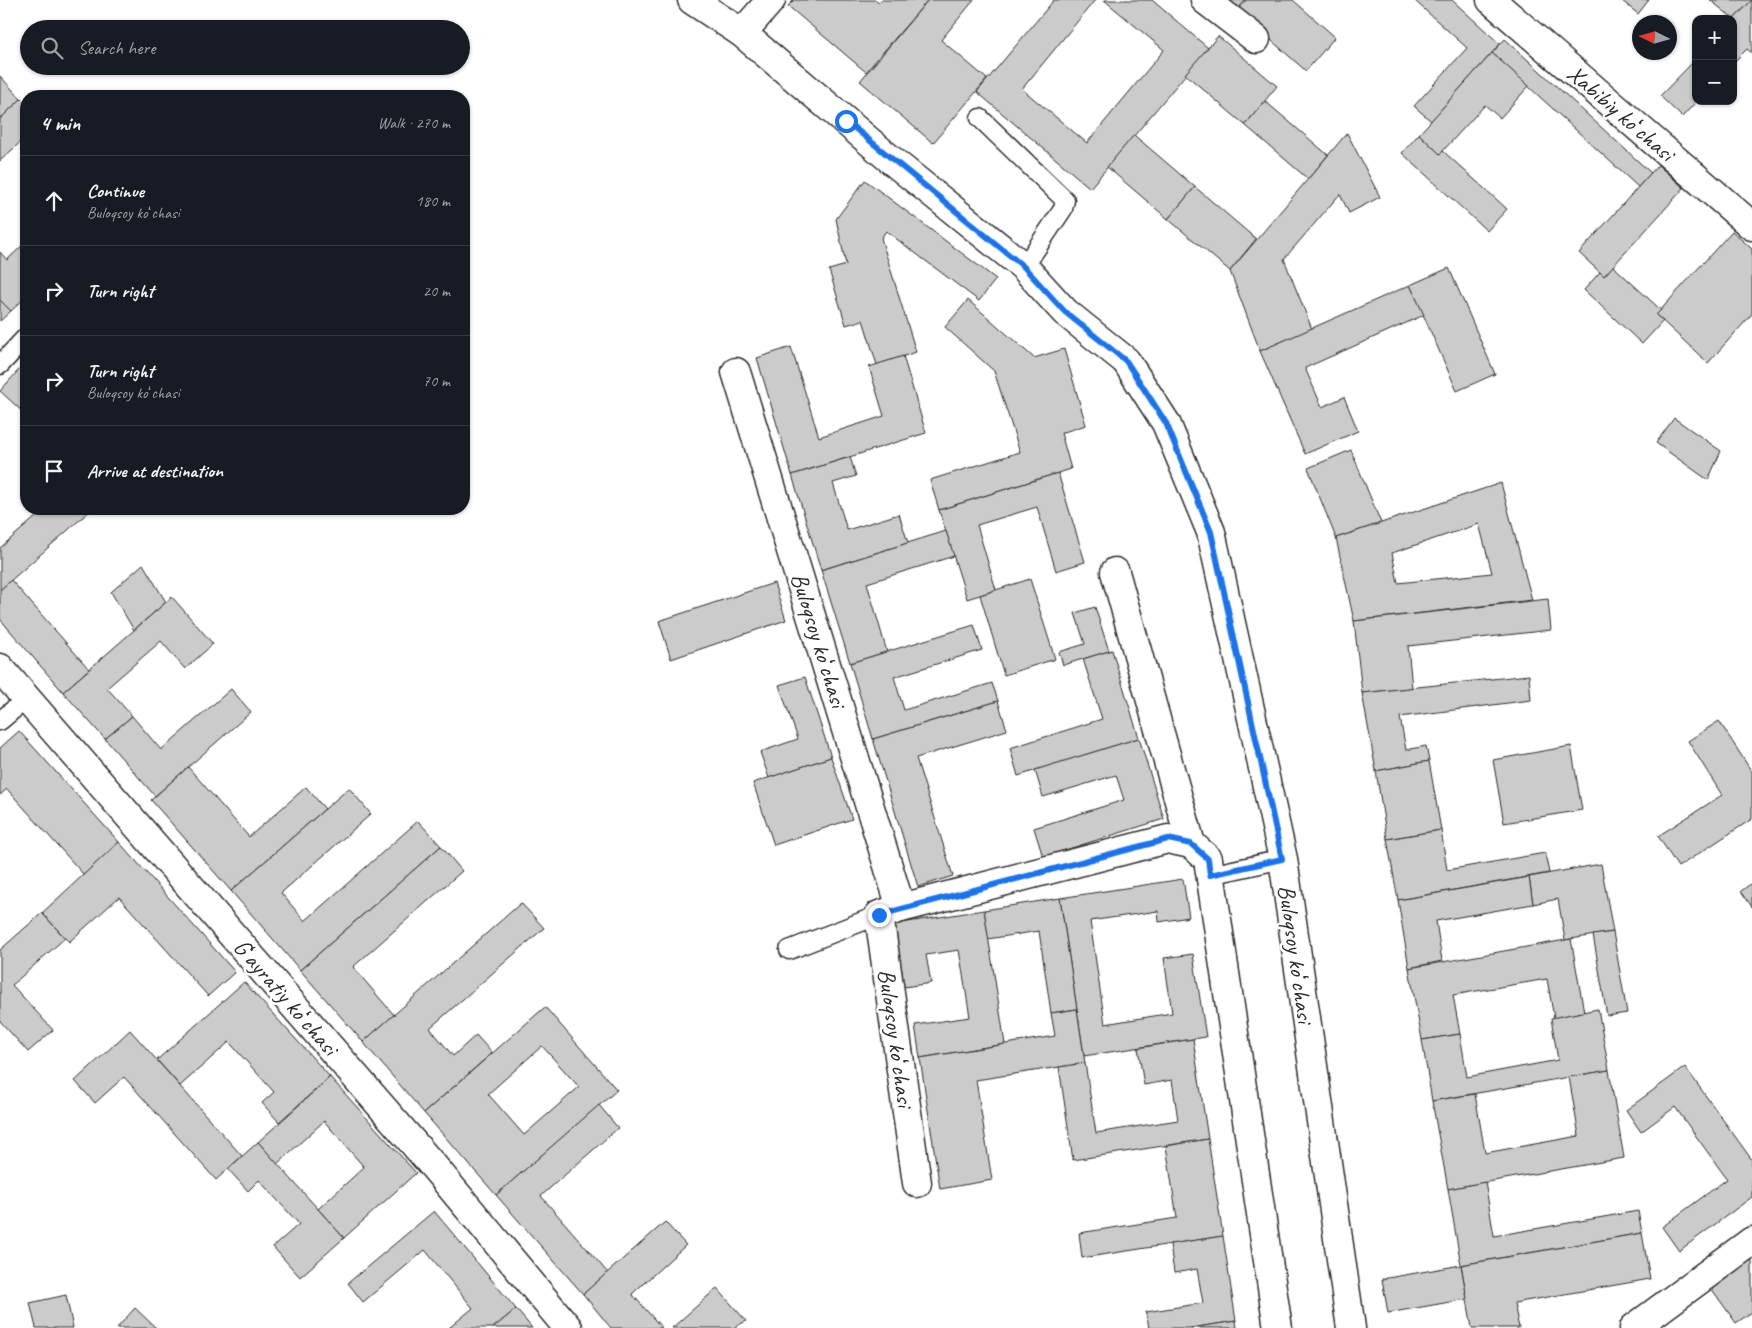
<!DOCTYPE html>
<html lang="en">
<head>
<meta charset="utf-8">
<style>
  :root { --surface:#171b24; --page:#242831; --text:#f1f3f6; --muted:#9ea1a6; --line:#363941 }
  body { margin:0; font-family:Caveat,sans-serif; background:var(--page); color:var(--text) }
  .controls { position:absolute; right:15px; top:15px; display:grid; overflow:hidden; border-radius:10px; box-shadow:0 1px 4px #0004 }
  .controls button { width:45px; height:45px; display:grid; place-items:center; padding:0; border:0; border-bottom:1px solid var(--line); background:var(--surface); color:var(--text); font:25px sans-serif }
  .compass { position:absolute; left:1632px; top:15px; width:45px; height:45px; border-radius:50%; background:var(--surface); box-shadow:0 1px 4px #0004; rotate:275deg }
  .stop { position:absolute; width:15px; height:15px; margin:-11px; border:4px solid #1a73e8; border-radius:50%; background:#fff }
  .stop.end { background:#1a73e8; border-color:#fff; box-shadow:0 1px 5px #0008 }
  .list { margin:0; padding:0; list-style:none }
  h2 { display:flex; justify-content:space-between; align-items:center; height:65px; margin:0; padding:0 20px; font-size:21px }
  h2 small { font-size:16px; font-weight:400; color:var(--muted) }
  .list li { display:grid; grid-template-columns:32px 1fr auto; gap:15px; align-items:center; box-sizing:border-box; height:90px; padding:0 20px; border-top:1px solid var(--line) }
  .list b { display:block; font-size:19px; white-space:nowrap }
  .list p { margin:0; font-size:16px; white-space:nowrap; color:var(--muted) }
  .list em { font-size:16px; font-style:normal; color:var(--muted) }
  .icon { flex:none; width:28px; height:28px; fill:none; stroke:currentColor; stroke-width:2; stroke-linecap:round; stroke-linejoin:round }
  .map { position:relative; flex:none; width:1752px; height:1328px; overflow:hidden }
  .search { position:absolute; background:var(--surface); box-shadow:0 1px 4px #0004; left:20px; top:20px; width:450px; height:55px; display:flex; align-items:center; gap:12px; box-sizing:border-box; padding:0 18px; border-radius:28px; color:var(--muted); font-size:19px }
  .panel { position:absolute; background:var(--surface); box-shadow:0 1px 4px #0004; left:20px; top:90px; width:450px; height:425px; border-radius:20px }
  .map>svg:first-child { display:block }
</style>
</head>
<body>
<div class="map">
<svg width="1752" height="1328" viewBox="0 0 1752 1328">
  <rect width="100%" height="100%" fill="#fff"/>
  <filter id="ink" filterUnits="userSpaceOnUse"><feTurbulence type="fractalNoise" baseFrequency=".02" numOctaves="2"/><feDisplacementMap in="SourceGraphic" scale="10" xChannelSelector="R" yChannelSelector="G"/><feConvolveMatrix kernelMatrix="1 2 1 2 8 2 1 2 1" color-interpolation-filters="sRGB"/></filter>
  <g filter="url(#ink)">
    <g fill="#cbcbcb" stroke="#2b2b2b" fill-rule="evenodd">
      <polygon points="794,0 876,0 879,2 881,0 928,0 866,72 788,6"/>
      <polygon points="928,0 974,0 941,40 987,79 933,143 860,81"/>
      <polygon points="1054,0 1095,0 1022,89 1087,143 1164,50 1104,0 1152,0 1208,48 1090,188 977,92"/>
      <polygon points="1226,0 1246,0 1237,10"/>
      <polygon points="1246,0 1293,0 1335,37 1306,71 1237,10"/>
      <polygon points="1414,0 1452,0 1500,44 1431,121 1414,106 1467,48"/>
      <polygon points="1621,0 1649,0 1638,14"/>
      <polygon points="1710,0 1752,0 1734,19"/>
      <polygon points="1752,0 1752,53 1747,49 1733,63 1733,20"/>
      <polygon points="1218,36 1277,86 1245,125 1185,74"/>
      <polygon points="1505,39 1651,173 1638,187 1492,53"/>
      <polygon points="1492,53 1529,86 1500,118 1485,105 1440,154 1419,134"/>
      <polygon points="1696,59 1697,101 1682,117 1660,96"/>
      <polygon points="0,76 21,99 0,119"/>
      <polygon points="21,99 26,104 26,137 0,161 0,119"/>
      <polygon points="1265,101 1328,155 1308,179 1245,125"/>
      <polygon points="1347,133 1380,197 1349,213 1340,194 1284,259 1312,329 1260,351 1230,271"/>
      <polygon points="1419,134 1440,154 1443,151 1507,209 1487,231 1402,153"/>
      <polygon points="1134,135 1195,187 1168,219 1107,167"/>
      <polygon points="1658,165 1684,188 1604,276 1579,253"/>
      <polygon points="865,180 996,279 979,301 886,231 881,238 916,352 877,365 863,320 846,325 829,270 846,265 836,219"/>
      <polygon points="1195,187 1256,239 1230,271 1168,219"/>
      <polygon points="1732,231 1752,249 1752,314 1708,363 1656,315"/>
      <polygon points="26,242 26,297 11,311 0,300 0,252 7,260"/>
      <polygon points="1613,266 1661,310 1656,315 1663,321 1642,344 1584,290 1600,272 1604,276"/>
      <polygon points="1449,268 1495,374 1457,391 1410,285"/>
      <polygon points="1410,285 1424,315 1305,368 1322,407 1344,397 1358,431 1305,454 1260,351"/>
      <polygon points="0,300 11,311 0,321"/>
      <polygon points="968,300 1034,358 1064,349 1086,425 1061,433 1071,469 939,510 930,480 1020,452 994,371 945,327"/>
      <polygon points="791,347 819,437 884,416 869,367 903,356 926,433 792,475 757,358"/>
      <polygon points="26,362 26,415 0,391"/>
      <polygon points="1674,418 1721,451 1708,480 1656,443"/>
      <polygon points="1351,450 1381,523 1336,538 1308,468"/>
      <polygon points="850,457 856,476 833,483 847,530 899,514 908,543 821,570 792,475"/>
      <polygon points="1058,473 1085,562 1056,571 1037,507 977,525 996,590 967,599 939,510"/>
      <path d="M 1501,483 L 1532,600 L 1354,621 L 1336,538 ZM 1479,524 L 1492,573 L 1398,583 L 1392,553 Z"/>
      <polygon points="45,509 92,509 0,590 0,548"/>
      <polygon points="946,531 954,556 867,583 887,652 850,663 821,570"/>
      <polygon points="143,564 166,602 134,630 111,592"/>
      <polygon points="1030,579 1055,659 1004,675 980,595"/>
      <polygon points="11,580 89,669 63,692 0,619 0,590"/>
      <polygon points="774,583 786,620 671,659 659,621"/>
      <polygon points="172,597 213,644 185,669 161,641 107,688 132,716 105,739 63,692"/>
      <polygon points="1548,599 1551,630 1408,646 1412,688 1362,693 1354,621"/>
      <polygon points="1095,607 1109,651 1063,665 1059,652 1085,644 1075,613"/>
      <polygon points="974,625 982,650 894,677 904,710 992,683 998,701 873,739 850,663"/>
      <polygon points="1112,650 1139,738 1018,776 1010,748 1102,719 1083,659"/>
      <polygon points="1529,675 1531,700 1400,717 1406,750 1426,746 1429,761 1376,771 1362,693"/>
      <polygon points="805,677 831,757 769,778 760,752 798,739 779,685"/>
      <polygon points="231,689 251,712 155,796 105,739 132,716 161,750"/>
      <polygon points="998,701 1007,730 916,758 953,876 918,887 873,739"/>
      <polygon points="1719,721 1752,772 1752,819 1678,867 1658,836 1722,795 1688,741"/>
      <polygon points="19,731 119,842 84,875 7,789 0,795 0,748"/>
      <polygon points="1139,738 1164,819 1043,857 1034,828 1124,800 1116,775 1043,797 1035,770"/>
      <polygon points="1571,746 1582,810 1504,823 1493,760"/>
      <polygon points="831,757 852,819 774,845 753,783"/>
      <polygon points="1429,761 1441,830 1387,839 1376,771"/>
      <polygon points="188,767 249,837 306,787 325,809 231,891 151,800"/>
      <polygon points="349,788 371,814 281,893 305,921 418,821 441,846 300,970 231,891"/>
      <polygon points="1441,830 1447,870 1545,853 1549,873 1398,900 1387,839"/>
      <polygon points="119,842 235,972 208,996 119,897 69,942 42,913"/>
      <polygon points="441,846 462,871 353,967 394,1015 363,1042 300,970"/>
      <polygon points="1601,864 1613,932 1565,940 1558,899 1533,904 1529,877"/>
      <polygon points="1529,877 1533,904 1436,921 1442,961 1409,968 1398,900"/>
      <polygon points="1183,879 1189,917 1159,922 1158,911 1090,921 1105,1024 1172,1013 1164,958 1193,954 1206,1037 1084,1056 1060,898"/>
      <polygon points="1752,883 1752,907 1741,891"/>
      <polygon points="1060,898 1077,1009 1051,1013 1039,931 988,939 984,910"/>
      <polygon points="521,903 544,928 430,1028 453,1056 476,1035 492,1053 424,1113 363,1042"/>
      <polygon points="984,910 1005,1044 920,1058 915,1025 970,1017 959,950 926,955 931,983 904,987 895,924"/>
      <polygon points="42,913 65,938 12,985 53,1030 28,1052 0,1021 0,950"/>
      <polygon points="1613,932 1627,1013 1607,1016 1593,935"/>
      <polygon points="1571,939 1584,1012 1554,1018 1547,979 1453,995 1460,1034 1422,1040 1409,968"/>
      <polygon points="244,982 330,1077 279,1122 262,1103 274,1092 229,1042 180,1086 157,1060"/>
      <path d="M 545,1007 L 617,1090 L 496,1195 L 424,1113 ZM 542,1046 L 579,1087 L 524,1135 L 488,1094 Z"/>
      <polygon points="1077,1009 1085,1063 976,1080 992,1180 940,1189 920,1058 1055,1036 1051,1013"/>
      <polygon points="1598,1009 1609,1070 1432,1101 1422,1040 1460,1034 1467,1077 1558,1060 1551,1018"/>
      <polygon points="130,1030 242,1156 216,1180 124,1077 95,1103 75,1081"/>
      <polygon points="1193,1039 1208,1139 1073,1160 1059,1067 1085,1063 1096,1133 1178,1120 1172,1080 1144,1085 1138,1048"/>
      <polygon points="1685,1067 1752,1160 1752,1197 1679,1251 1662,1227 1727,1179 1675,1107 1641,1132 1626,1110"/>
      <polygon points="1609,1070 1624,1158 1448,1189 1432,1101 1475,1094 1485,1153 1579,1136 1569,1077"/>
      <polygon points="330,1077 416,1173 344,1238 318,1209 364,1167 324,1121 277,1164 258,1142"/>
      <polygon points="599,1105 618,1128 541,1196 608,1273 583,1294 496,1195"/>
      <polygon points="1208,1139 1223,1236 1082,1258 1079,1233 1177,1218 1166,1146"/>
      <polygon points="258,1142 344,1238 300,1277 273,1247 299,1224 259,1180 248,1191 228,1169"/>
      <polygon points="1485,1182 1494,1236 1638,1211 1642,1233 1461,1265 1448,1189"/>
      <polygon points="434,1211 516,1309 493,1328 449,1328 473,1308 425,1250 363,1302 348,1283"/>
      <polygon points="665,1222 686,1245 632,1294 662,1328 611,1328 583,1294"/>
      <polygon points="1642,1233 1650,1279 1514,1303 1519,1328 1472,1328 1461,1265"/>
      <polygon points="1223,1236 1236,1321 1191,1328 1149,1328 1146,1312 1203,1303 1197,1269 1174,1273 1170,1244"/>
      <polygon points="1752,1258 1752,1312 1736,1323 1711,1288"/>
      <polygon points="1461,1265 1467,1299 1388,1313 1382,1279"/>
      <polygon points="717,1288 746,1321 733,1328 672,1328"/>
      <polygon points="66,1295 73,1328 36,1328 30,1303"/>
      <polygon points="135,1308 156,1328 117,1328"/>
      <polygon points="516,1309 532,1328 493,1328"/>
      <polygon points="1236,1321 1237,1328 1191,1328"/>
    </g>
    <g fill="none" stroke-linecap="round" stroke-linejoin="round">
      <g stroke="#2b2b2b" stroke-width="21">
        <g id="lane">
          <polyline points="980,118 1065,200 1063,209 1024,267"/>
          <polyline points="0,365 26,337"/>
          <polyline points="0,721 26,699"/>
          <polyline points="1210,875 1283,859"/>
          <polyline points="789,950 879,915"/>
        </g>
      </g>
      <g stroke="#2b2b2b" stroke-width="31">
        <g id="street">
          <polyline points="692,0 742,33 890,159 1024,267 1065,312 1126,361 1166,423 1211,532 1283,859 1351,1328"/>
          <polyline points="1205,0 1256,39"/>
          <polyline points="1491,0 1752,226"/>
          <polyline points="742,33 771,0"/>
          <polyline points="736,372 901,908 1168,839 1191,844 1208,859 1278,1328"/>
          <polyline points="1115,572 1191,844"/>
          <polyline points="0,668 435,1168 568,1328"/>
          <polyline points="901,908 879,915 917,1183"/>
          <polyline points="1634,1328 1752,1241"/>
        </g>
      </g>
      <use href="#lane" stroke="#fff" stroke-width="18"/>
      <use href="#street" stroke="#fff" stroke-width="28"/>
    </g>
  </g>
  <g fill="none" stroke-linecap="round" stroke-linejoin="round" filter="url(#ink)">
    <polyline stroke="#1a73e8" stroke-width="6" points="846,121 1024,267 1065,312 1126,361 1166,423 1211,532 1282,859 1210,875 1208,859 1191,844 1168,839 879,915"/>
  </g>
  <g text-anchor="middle" stroke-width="5" stroke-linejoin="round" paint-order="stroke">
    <g font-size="24" fill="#2b2b2b" stroke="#fff">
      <text transform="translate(1621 113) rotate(41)" y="8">Xabibiy koʻchasi</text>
      <text transform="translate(819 640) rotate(73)" y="8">Buloqsoy koʻchasi</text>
      <text transform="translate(1296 954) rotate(82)" y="8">Buloqsoy koʻchasi</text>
      <text transform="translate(286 997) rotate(49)" y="8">Gʻayratiy koʻchasi</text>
      <text transform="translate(896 1038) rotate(82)" y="8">Buloqsoy koʻchasi</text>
    </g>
  </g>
</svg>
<div class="controls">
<button>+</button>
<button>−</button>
</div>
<svg class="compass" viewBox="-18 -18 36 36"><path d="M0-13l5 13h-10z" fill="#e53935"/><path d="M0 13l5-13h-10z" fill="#9ea1a6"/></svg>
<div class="stop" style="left:846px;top:121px"></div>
<div class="stop end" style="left:879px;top:915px"></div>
<div class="search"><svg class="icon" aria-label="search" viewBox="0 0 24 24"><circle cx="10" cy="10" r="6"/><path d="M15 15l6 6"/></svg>Search here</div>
<section class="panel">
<h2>4 min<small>Walk · 270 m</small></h2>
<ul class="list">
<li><svg class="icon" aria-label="ahead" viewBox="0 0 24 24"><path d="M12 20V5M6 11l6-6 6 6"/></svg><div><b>Continue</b><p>Buloqsoy koʻchasi</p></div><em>180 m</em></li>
<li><svg class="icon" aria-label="right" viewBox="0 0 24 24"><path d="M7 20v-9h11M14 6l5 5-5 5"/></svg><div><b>Turn right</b></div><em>20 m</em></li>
<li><svg class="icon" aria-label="right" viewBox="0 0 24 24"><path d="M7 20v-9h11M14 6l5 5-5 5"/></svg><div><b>Turn right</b><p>Buloqsoy koʻchasi</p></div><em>70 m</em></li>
<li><svg class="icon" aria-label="arrive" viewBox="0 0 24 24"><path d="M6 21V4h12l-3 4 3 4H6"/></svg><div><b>Arrive at destination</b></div></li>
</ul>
</section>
</div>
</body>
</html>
